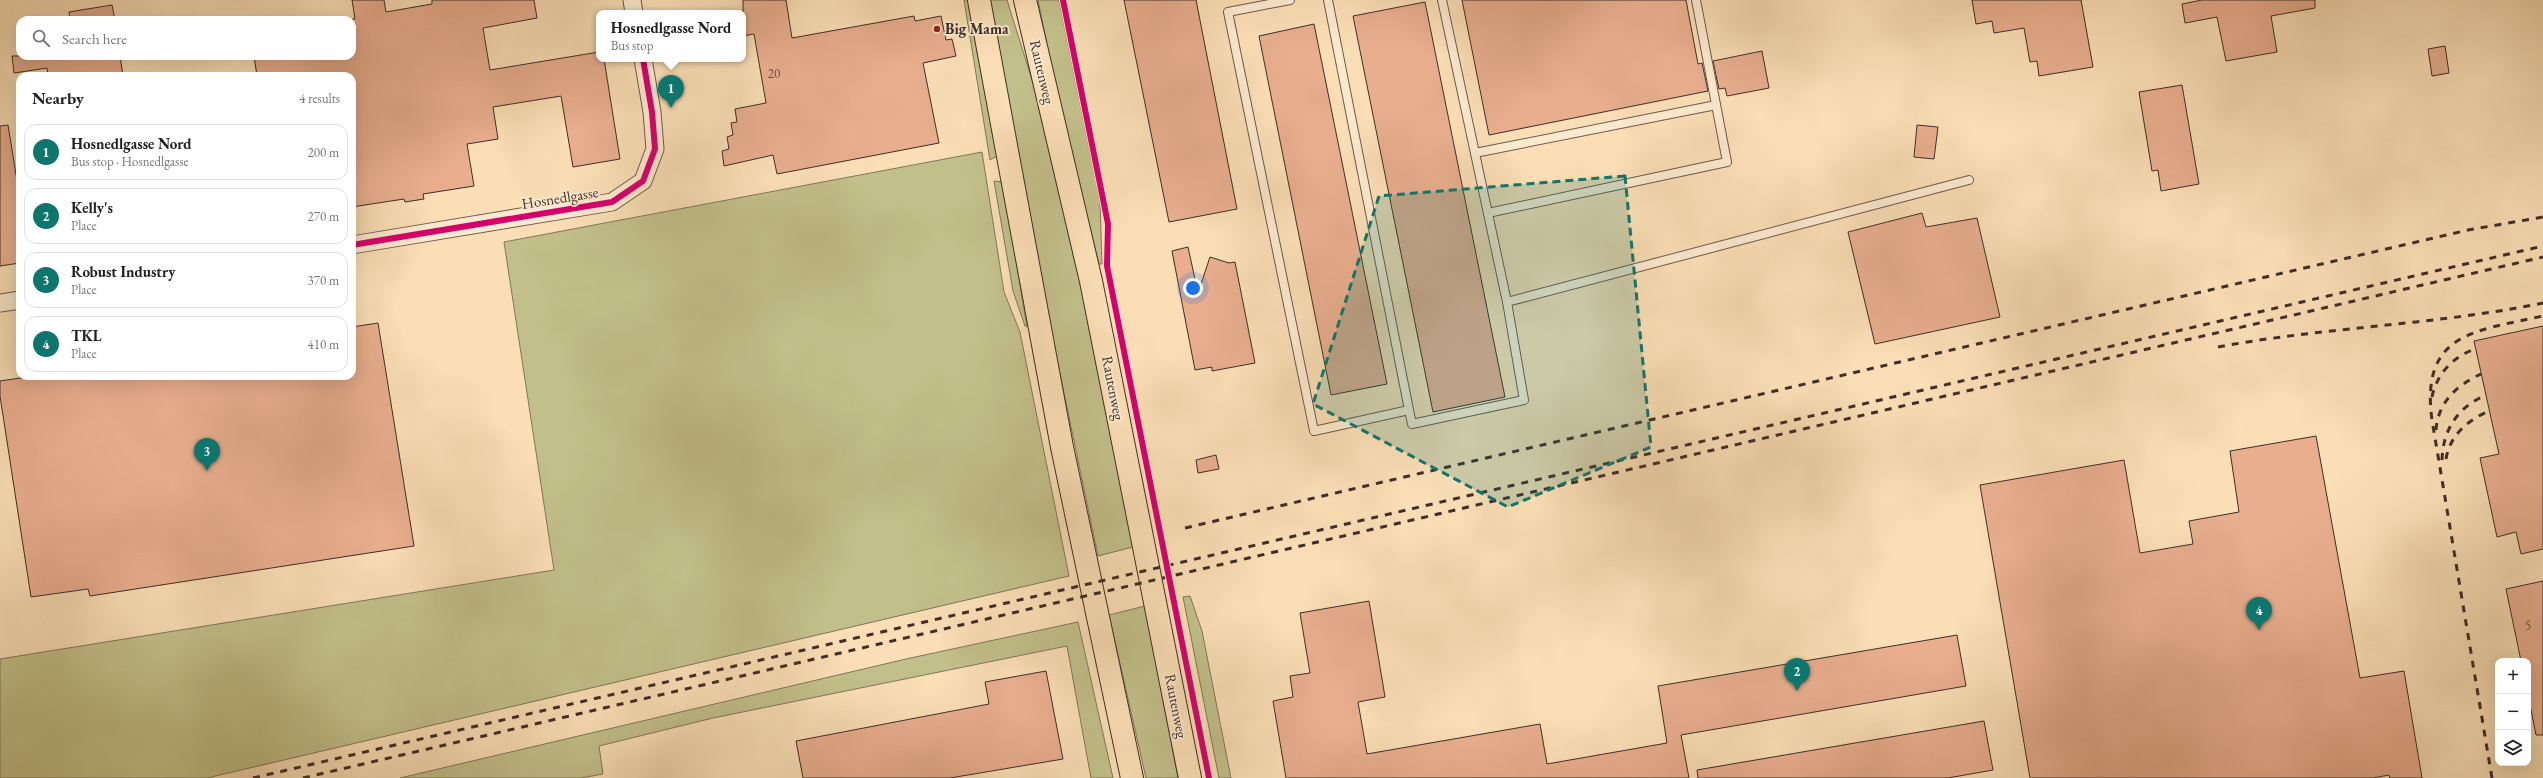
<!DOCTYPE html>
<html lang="en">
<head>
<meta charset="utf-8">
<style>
  :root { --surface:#fff; --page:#f6f6f6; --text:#202124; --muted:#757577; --line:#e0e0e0; --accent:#0f766e }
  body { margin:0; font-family:"EB Garamond",serif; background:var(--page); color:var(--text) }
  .controls { position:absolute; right:12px; bottom:12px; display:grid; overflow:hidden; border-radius:8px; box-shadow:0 4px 16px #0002 }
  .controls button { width:36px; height:36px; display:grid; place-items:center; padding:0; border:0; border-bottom:1px solid var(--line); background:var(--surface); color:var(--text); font:20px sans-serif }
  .you { position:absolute; left:1193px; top:288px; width:14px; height:14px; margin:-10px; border:3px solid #fff; border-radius:50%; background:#1a73e8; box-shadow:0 0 0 6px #1a73e833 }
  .badge { display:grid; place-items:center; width:26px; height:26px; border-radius:50%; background:var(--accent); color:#fff; font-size:13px; font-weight:700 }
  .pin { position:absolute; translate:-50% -33px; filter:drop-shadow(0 1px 2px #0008) }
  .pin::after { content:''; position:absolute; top:21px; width:14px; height:12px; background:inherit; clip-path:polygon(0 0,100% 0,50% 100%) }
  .popup { position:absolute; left:596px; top:10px; width:150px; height:52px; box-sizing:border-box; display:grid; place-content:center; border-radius:8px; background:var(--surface); filter:drop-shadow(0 1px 3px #0005); font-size:13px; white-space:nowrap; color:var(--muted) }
  .popup b { font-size:15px; color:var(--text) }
  .popup::after { content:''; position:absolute; left:50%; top:100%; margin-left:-8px; border:8px solid transparent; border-top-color:var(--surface) }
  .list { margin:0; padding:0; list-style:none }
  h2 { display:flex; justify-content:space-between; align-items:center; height:52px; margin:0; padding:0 16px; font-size:17px }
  h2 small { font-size:13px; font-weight:400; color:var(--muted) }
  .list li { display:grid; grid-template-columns:26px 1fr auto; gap:12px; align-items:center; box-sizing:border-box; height:56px; margin:0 8px 8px; padding:0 8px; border:1px solid var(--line); border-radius:12px }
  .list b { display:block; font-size:15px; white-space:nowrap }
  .list p { margin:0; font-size:13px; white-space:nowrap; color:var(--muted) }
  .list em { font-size:13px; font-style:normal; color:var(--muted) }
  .icon { flex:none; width:22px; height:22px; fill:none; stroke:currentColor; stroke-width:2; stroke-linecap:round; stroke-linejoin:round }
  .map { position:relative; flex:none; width:2543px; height:778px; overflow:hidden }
  .search { position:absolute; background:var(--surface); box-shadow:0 4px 16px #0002; left:16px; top:16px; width:340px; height:44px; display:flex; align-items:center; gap:10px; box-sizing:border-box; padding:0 14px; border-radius:12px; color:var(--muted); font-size:15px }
  .panel { position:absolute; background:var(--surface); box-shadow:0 4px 16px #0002; left:16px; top:72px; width:340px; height:308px; border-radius:12px }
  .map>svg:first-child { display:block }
</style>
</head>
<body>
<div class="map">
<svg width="2543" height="778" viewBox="0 0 2543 778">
  <rect width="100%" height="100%" fill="#fadeb5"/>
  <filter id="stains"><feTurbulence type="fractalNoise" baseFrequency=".005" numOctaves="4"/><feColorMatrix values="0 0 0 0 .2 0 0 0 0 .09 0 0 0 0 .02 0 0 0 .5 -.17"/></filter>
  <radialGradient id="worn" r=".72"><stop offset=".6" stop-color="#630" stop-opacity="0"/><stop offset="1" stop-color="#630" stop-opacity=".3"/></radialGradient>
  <g fill="#c2c08a" stroke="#80775a">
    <polygon points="964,0 971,0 997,156 990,160"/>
    <polygon points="989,0 1007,0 1042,112 1081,288 1133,547 1098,556 1055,350"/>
    <polygon points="1038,0 1059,0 1100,202 1102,264 1099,264 1059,104"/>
    <polygon points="982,152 1004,292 1020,332 1069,576 207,778 0,778 0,659 554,570 504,242"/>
    <polygon points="994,181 1003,182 1027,327 1025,326 1013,291"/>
    <polygon points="1190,596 1202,631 1231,778 1219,778 1183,597"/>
    <polygon points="1145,606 1178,778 1146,778 1109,615"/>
    <polygon points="1078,622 1113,778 1091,778 1067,646 713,718 599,746 603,774 581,778 400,778 906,659"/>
  </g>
  <g fill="#e8ae8e" stroke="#3e2e29">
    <polygon points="352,0 384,0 386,12 432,4 432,0 534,0 537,18 483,28 490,70 599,52 599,59 604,59 620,159 573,167 561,96 493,107 498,139 467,144 474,186 423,194 424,199 405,202 404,199 352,207 352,76 257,76 254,56 352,56 352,19 355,19"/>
    <polygon points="743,0 786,0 792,38 914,16 915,21 941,16 946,40 952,39 956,56 923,63 939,143 777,174 773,155 724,166 722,151 729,149 727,137 733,135 731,123 737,122 735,109 766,103 754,34 743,36"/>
    <polygon points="1124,0 1196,0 1237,209 1169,222"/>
    <polygon points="1462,0 1686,0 1698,64 1702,63 1708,91 1489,135"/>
    <polygon points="1972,0 2081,0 2093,67 2039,76 2037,61 2030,62 2024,28 1994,33 1992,21 1976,24"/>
    <polygon points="2202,0 2315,0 2315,8 2271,16 2277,52 2226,61 2217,17 2185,23 2182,4"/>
    <polygon points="1425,2 1505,397 1433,412 1353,16"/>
    <polygon points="112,5 115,20 70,20 69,12"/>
    <polygon points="1314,24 1387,384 1331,395 1259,36"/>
    <polygon points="2445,46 2449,73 2432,76 2428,49"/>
    <polygon points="1762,51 1769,88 1727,96 1725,88 1719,89 1713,61"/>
    <polygon points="12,56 120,56 123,76 48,76 47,68 14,73"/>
    <polygon points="2182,85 2199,184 2161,191 2158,170 2152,171 2139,92"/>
    <polygon points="8,125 20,199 20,263 0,266 0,126"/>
    <polygon points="1917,125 1938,127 1934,159 1914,157"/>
    <polygon points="1922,213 1926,227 1977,218 2000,317 1875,344 1848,232"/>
    <polygon points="1188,247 1198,293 1210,257 1229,263 1235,262 1255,363 1212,371 1212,367 1195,370 1172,251"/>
    <polygon points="378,323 414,546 90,596 88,589 31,597 0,396 0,381 34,376 352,376 352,327"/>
    <polygon points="2543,326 2543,549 2521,554 2516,532 2497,537 2480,458 2499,454 2474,341"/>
    <polygon points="2316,436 2360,678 2404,671 2422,778 2390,778 2389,775 2373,778 2030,778 1980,485 2124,460 2140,553 2193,544 2189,521 2239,512 2230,451"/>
    <polygon points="1216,455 1219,469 1198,473 1196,460"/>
    <polygon points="2543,581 2543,735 2536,735 2528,695 2528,661 2521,661 2506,589"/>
    <polygon points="1369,601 1385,697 1358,702 1367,754 1540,724 1547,764 1667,743 1658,686 1957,635 1966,686 1681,735 1689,778 1286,778 1273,701 1293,697 1290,676 1310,673 1300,613"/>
    <polygon points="1046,671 1063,759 950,778 803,778 796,741 989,704 985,682"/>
    <polygon points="1984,721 1993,770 1948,778 1698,778 1697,770"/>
  </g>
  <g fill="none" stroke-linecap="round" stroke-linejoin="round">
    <g stroke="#6d5a4c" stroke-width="10">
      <g id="lane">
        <polyline points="1290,0 1228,12 1314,431 1409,410 1328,0"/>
        <polyline points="1475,153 1716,105"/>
        <polyline points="1488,213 1727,162 1696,0"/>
        <polyline points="1507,302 1969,180"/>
        <polyline points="1409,410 1412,424 1524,400 1507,302 1442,0"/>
      </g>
    </g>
    <g stroke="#6d5a4c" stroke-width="19">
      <g id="street">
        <polyline points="632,0 634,13"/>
        <polyline points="352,245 612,202 643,181 655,149 652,112 643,59"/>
        <polyline points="0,303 20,300"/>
      </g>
    </g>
    <g stroke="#3e2e29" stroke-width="24">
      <g id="primary">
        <polyline points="979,0 1062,447 1132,778"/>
        <polyline points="1025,0 1091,281 1190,778"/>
      </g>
    </g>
    <use href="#lane" stroke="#fceacf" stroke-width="8"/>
    <use href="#street" stroke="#fceacf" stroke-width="17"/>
    <use href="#primary" stroke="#fadeb5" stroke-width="22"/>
    <g stroke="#3e2e29" stroke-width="3" stroke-dasharray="7 7" stroke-linecap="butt">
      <path d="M 2218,347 C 2325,327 2436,325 2543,303"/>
      <path d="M 2432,397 C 2436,375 2454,355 2476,349"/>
      <path d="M 2436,430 C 2438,402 2457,385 2481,374"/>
      <path d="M 2446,459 C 2450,435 2468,420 2489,411"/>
      <path d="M 2442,460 C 2443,429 2458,407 2486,395"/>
      <polyline points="1185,528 2468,230 2543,217"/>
      <polyline points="253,778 2543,246"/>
      <polyline points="303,778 2543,257"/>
      <path d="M 2492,778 L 2432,420 C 2420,332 2476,331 2543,316"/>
    </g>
    <g stroke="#fceacf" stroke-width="8">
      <g id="cycleway">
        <polyline points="1063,0 1108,224 1107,266 1209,778"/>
        <polyline points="352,245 612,202 643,181 655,149 652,112 643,59"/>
      </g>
    </g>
    <use href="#cycleway" stroke="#d6006c" stroke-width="6"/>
  </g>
  <path fill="#0f766e" fill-opacity="0.2" stroke="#0f766e" stroke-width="3" stroke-dasharray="8 5" stroke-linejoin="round" d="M 1625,176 L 1651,447 L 1508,507 L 1313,404 L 1379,196 Z"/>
  <circle fill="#8f2418" stroke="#fceacf" stroke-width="1.5" cx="937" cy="29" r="4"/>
  <g text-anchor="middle" stroke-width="3.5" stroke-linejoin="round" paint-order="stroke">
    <g font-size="13" fill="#684e42">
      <text x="774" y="78">20</text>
      <text x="2528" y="630">5</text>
    </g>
    <g font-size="15" font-weight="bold" fill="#3e2e29" stroke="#fceacf" text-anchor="start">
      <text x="945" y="34">Big Mama</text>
    </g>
    <g font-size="15" fill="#3e2e29" stroke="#fceacf">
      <text transform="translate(1042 72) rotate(77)" y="5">Rautenweg</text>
      <text transform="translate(560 198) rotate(-9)" y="5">Hosnedlgasse</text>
      <text transform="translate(1113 388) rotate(79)" y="5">Rautenweg</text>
      <text transform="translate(1176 706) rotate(79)" y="5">Rautenweg</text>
    </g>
  </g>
  <rect width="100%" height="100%" filter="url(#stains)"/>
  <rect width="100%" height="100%" fill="url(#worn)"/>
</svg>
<div class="controls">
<button>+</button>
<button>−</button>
<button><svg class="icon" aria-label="layers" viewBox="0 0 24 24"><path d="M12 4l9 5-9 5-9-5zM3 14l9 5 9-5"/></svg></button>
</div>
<div class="you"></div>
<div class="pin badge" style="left:671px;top:108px">1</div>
<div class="popup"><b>Hosnedlgasse Nord</b>Bus stop</div>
<div class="pin badge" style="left:1797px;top:691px">2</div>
<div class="pin badge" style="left:207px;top:471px">3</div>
<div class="pin badge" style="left:2259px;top:630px">4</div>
<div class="search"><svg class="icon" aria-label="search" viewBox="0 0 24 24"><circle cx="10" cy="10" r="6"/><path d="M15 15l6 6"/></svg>Search here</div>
<section class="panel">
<h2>Nearby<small>4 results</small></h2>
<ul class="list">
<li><span class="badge">1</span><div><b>Hosnedlgasse Nord</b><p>Bus stop · Hosnedlgasse</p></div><em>200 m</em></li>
<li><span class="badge">2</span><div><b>Kelly's</b><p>Place</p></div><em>270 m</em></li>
<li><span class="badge">3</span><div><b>Robust Industry</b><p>Place</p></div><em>370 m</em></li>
<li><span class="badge">4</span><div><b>TKL</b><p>Place</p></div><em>410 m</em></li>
</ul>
</section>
</div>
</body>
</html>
